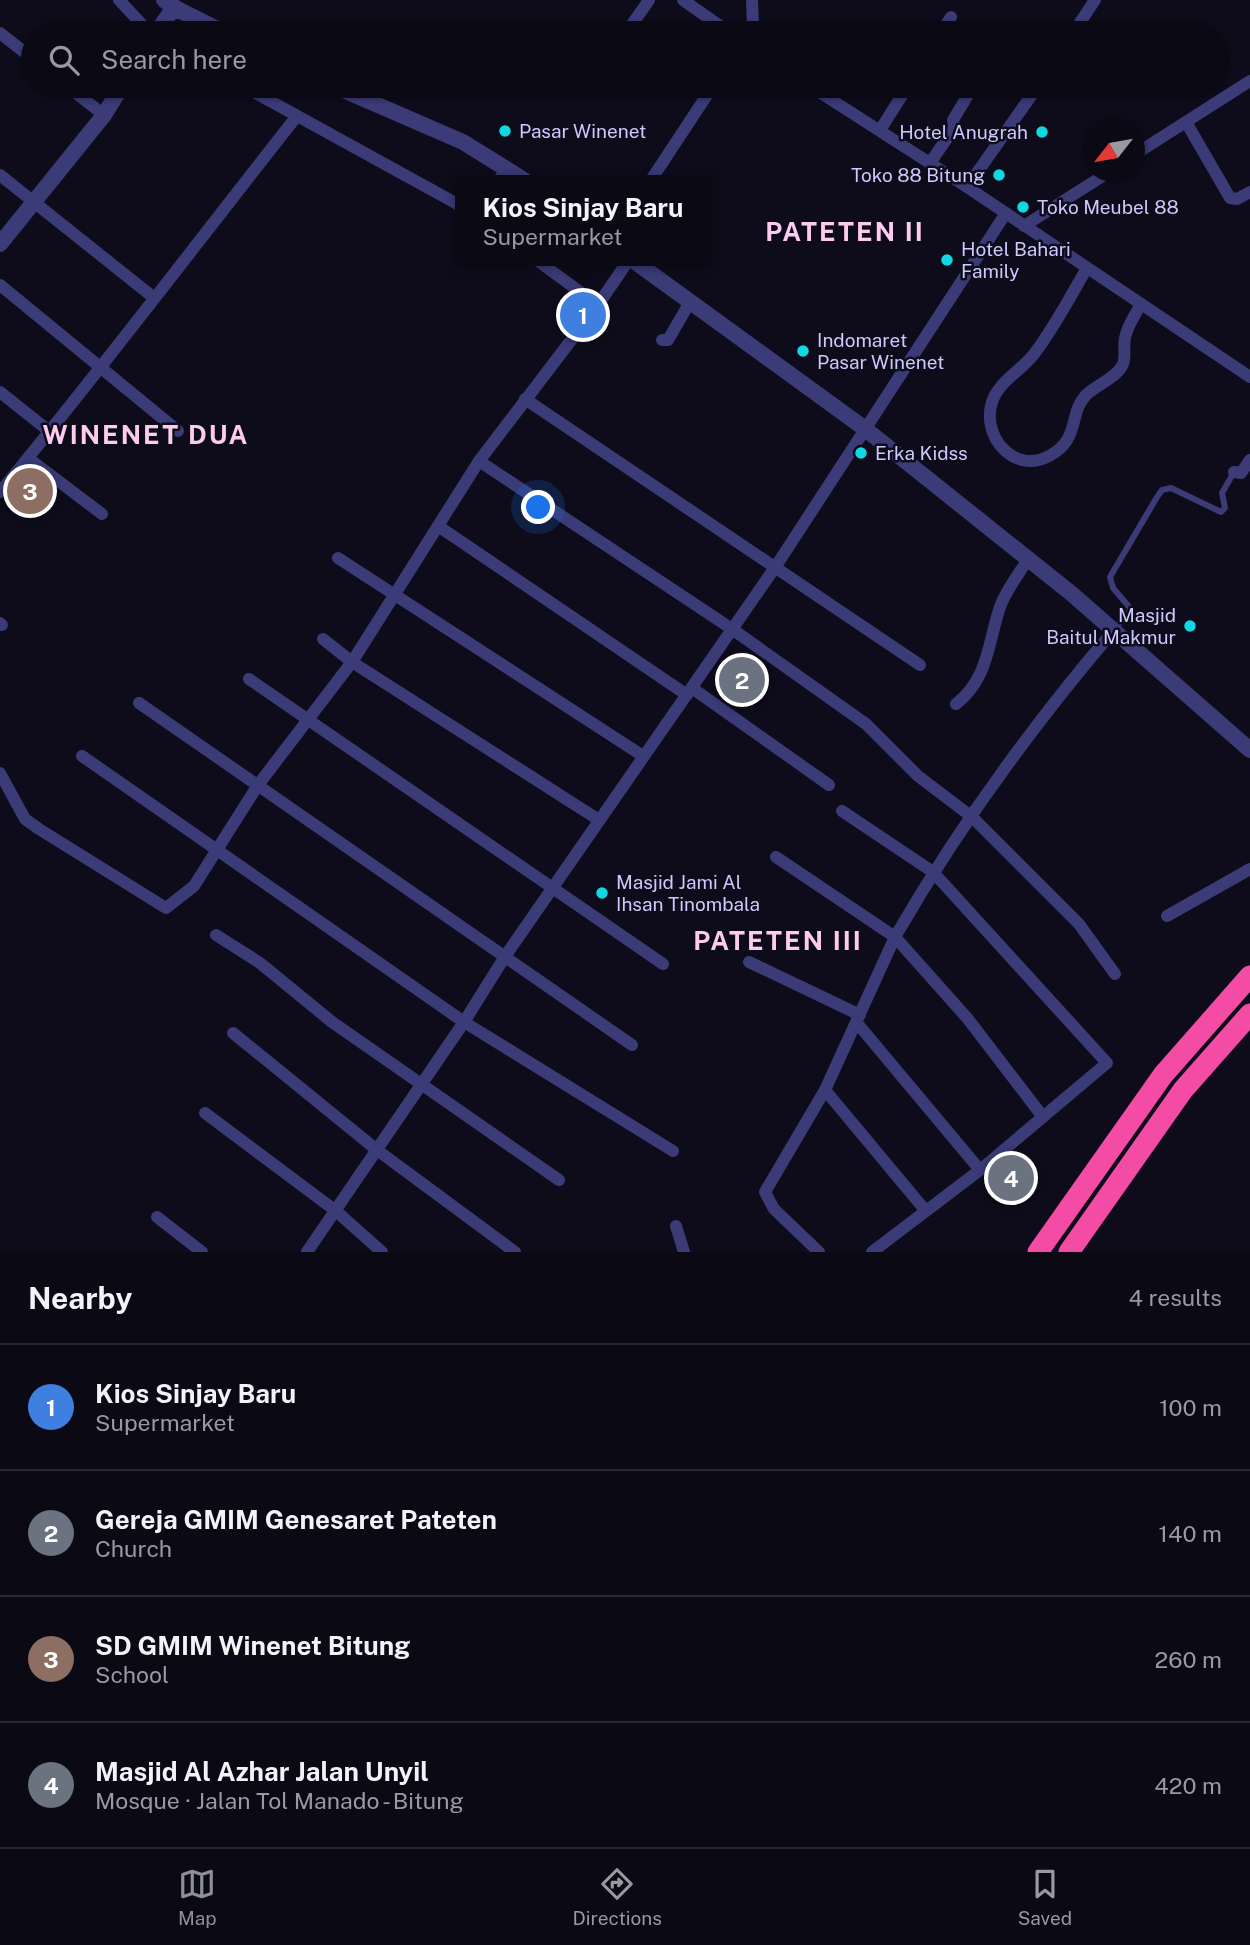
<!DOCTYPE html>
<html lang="en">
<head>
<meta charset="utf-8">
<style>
  :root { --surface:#0a0914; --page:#13121d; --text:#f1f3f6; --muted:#999aa0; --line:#2a2a34; --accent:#8c9099 }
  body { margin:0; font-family:"Public Sans",sans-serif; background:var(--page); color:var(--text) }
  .compass { position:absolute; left:1082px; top:119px; width:63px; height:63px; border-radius:50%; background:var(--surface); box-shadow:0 2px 5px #0004; rotate:239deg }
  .you { position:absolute; left:539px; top:508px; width:24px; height:24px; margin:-18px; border:5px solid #fff; border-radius:50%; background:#1a73e8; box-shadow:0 0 0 10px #1a73e833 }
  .badge { display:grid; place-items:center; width:46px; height:46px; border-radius:50%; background:var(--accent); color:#fff; font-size:23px; font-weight:700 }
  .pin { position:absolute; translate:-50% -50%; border:4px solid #fff; box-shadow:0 2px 7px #0006 }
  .popup { position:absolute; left:455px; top:175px; width:256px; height:91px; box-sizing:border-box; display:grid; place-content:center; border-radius:0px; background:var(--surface); filter:drop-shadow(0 2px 5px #0005); font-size:23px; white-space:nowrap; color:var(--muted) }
  .popup b { font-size:26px; color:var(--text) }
  .popup::after { content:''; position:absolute; left:50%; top:100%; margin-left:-14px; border:14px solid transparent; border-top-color:var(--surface) }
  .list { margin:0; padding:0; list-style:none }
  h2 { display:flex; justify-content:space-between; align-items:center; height:91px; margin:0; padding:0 28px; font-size:30px }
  h2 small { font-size:23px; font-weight:400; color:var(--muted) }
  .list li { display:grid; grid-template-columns:46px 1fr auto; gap:21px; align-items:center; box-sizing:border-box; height:126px; padding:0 28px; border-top:2px solid var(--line) }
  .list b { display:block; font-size:26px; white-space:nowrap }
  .list p { margin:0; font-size:23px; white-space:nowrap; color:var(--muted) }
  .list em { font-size:23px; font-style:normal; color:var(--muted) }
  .icon { flex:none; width:38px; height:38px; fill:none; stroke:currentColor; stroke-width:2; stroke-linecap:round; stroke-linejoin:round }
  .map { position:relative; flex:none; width:1250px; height:1252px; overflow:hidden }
  .search { position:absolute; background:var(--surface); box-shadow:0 2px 5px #0004; left:21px; right:21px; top:21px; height:77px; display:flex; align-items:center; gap:18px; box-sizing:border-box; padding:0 24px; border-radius:38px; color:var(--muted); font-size:26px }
  .sheet { height:595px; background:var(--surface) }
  nav { display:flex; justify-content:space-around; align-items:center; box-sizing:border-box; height:98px; border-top:2px solid var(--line); background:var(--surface); font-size:19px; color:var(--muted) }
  nav a { display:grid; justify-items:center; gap:4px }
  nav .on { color:var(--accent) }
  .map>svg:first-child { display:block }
</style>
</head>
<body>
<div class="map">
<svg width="1250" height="1252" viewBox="0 0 1250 1252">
  <rect width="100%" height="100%" fill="#0e0c1b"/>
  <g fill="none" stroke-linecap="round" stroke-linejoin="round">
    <polyline stroke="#3a3b77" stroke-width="6" points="1115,629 1131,609 1113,588 1110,577 1157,497 1162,490 1171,488 1221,512 1225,508 1222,493 1234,472"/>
    <g stroke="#3a3b77" stroke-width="12">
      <polyline points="119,0 150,33"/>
      <polyline points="683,0 730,33"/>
      <polyline points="0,33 33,59"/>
      <polyline points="626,33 649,0"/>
      <polyline points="747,33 753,25 752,0"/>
      <polyline points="941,33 951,17"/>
      <polyline points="1073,33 1095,0"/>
      <polyline points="67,86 104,115"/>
      <polyline points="243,86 461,206"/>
      <polyline points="810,86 967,187 1250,377"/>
      <polyline points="1186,122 1230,198 1237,199 1250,192"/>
      <polyline points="880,130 908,86"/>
      <polyline points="1134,155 1250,81"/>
      <polyline points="930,163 954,128 953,120 968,95 963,90 965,86"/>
      <polyline points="0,175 153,297"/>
      <polyline points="499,180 507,168"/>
      <polyline points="651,180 713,86"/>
      <polyline points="967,187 1038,86"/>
      <polyline points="1024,226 1109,172"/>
      <polyline points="538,261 598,305"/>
      <path d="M 1087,268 C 1070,297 1054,328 1034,354 C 1021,371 999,381 992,402 C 981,436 1014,475 1049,456 C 1081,439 1068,414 1086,395 C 1097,384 1116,379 1123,364 C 1126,357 1123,346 1125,338 C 1127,326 1135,315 1141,304"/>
      <polyline points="0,285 178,431"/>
      <polyline points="662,340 668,340 690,302"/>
      <polyline points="0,392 49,431"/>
      <polyline points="525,399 920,665"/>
      <polyline points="28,458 102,514"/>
      <polyline points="479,461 732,629 866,724 918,776 972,817 1079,924 1115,974"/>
      <polyline points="1234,472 1241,473 1250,460"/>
      <path d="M 0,492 C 102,369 198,241 297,116"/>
      <polyline points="438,526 687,695"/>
      <polyline points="338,558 643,756"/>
      <polyline points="0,623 2,625"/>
      <polyline points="323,639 352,662 599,820"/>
      <polyline points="249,679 663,964"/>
      <polyline points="692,688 829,785"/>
      <polyline points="139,703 632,1045"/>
      <path d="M 956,704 C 989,678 988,642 1000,607 C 1006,590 1019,574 1028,559"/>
      <polyline points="82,756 464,1022 673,1151"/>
      <polyline points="0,773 25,819 39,829 166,908 194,886 258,785 352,662 479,461 598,305 628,261"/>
      <polyline points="842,811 933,872 1107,1063 980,1170 872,1252"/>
      <polyline points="776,857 895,937 825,1090 765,1192 774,1209 819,1252"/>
      <polyline points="1167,916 1250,869"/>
      <polyline points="216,935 260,963 332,1022 559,1180"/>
      <polyline points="749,962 860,1015"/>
      <polyline points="857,1023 980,1170"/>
      <polyline points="233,1033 377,1150 515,1252"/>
      <polyline points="825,1090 925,1210"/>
      <polyline points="205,1113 336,1211 382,1252"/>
      <path d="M 1043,1117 L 968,1019 L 895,937 C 958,828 1032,726 1114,630"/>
      <polyline points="157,1217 202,1252"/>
      <polyline points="676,1226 684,1252"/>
      <polyline points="307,1252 464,1022 506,955 776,566 1006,213"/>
    </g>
    <g stroke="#3a3b77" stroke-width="16">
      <polyline points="164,0 179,10"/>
      <polyline points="156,33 170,13 179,10 225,33"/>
      <polyline points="334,86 463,142 524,180"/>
      <polyline points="0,244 104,115 122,86"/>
      <polyline points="634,261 864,428 1072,594 1250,750"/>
    </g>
    <g stroke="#f44ca5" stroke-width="21">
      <polyline points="1038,1252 1163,1075 1250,976"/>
      <polyline points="1069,1252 1183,1090 1250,1014"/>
    </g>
  </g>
  <g fill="#0ed9e3" stroke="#0e0c1b" stroke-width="2.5">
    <circle cx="505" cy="131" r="7"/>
    <circle cx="1042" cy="132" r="7"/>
    <circle cx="999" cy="175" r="7"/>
    <circle cx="1023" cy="207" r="7"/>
    <circle cx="947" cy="260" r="7"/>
    <circle cx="803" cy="351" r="7"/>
    <circle cx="861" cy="453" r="7"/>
    <circle cx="1190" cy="626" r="7"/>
    <circle cx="602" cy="893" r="7"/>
  </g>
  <g text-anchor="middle" stroke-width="5" stroke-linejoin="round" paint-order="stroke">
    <g font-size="19" fill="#ccc9fc" stroke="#0e0c1b" text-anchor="start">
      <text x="519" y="138">Pasar Winenet</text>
      <text x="1028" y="139" text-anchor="end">Hotel Anugrah</text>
      <text x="985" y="182" text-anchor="end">Toko 88 Bitung</text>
      <text x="1037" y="214">Toko Meubel 88</text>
      <text x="961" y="256">Hotel Bahari<tspan x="961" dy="22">Family</tspan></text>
      <text x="817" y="347">Indomaret<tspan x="817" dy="22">Pasar Winenet</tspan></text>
      <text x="875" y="460">Erka Kidss</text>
      <text x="1176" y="622" text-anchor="end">Masjid<tspan x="1176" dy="22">Baitul Makmur</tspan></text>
      <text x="616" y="889">Masjid Jami Al<tspan x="616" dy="22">Ihsan Tinombala</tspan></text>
    </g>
    <g font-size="26" font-weight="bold" letter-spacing="2" fill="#fccbed" stroke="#0e0c1b">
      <text x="845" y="241">PATETEN II</text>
      <text x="146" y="444">WINENET DUA</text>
      <text x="778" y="950">PATETEN III</text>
    </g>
  </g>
</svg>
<svg class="compass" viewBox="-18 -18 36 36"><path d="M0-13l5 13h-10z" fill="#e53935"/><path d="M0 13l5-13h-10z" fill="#999aa0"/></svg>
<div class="you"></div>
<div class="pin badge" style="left:583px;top:315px;background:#3f7fe0">1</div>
<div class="popup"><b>Kios Sinjay Baru</b>Supermarket</div>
<div class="pin badge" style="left:742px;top:680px;background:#6b7280">2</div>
<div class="pin badge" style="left:30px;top:491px;background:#8d6e63">3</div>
<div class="pin badge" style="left:1011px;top:1178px;background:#6b7280">4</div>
<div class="search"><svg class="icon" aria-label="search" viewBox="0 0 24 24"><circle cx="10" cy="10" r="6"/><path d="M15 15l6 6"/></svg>Search here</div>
</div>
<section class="sheet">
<h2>Nearby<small>4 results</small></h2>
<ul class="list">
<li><span class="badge" style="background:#3f7fe0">1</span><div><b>Kios Sinjay Baru</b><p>Supermarket</p></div><em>100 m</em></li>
<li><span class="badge" style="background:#6b7280">2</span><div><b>Gereja GMIM Genesaret Pateten</b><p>Church</p></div><em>140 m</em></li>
<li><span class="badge" style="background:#8d6e63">3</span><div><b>SD GMIM Winenet Bitung</b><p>School</p></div><em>260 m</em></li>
<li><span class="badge" style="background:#6b7280">4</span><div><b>Masjid Al Azhar Jalan Unyil</b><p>Mosque · Jalan Tol Manado - Bitung</p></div><em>420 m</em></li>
</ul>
</section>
<nav>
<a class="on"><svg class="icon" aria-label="map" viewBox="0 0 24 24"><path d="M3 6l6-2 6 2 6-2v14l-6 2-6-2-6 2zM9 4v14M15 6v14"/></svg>Map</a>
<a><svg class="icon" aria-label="directions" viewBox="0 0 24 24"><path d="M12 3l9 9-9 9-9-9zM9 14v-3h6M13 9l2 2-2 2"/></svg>Directions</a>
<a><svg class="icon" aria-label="saved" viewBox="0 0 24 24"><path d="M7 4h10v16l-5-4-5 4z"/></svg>Saved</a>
</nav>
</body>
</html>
